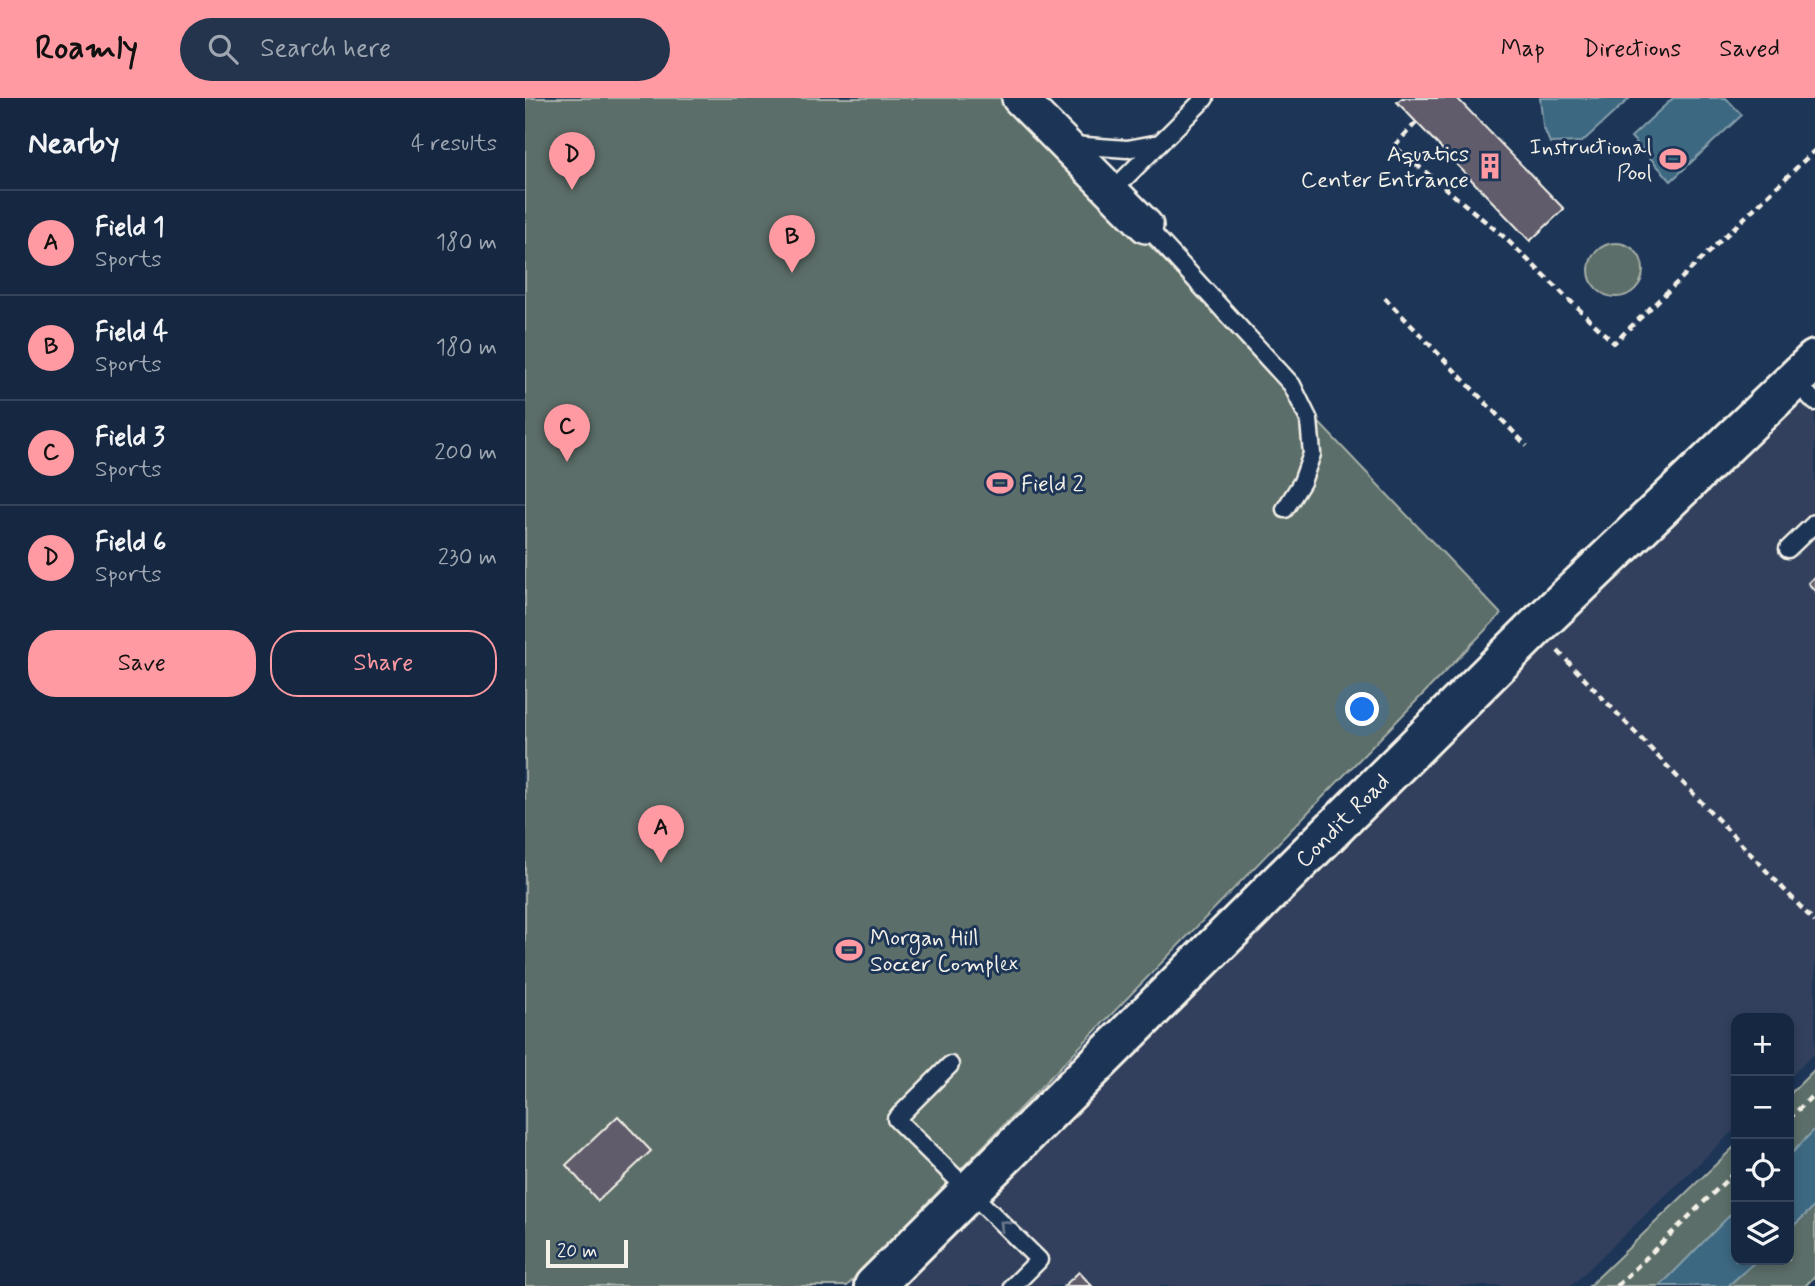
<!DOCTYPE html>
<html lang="en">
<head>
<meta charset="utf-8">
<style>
  :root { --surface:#162841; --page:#23344c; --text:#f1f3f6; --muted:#9ea6b1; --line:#35445a; --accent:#ff9aa2 }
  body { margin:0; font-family:Mynerve,sans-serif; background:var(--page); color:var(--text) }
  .controls { position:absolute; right:21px; bottom:21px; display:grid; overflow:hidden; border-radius:14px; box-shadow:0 4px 10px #0003 }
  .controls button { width:63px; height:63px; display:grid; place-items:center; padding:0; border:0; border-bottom:2px solid var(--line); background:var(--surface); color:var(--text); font:35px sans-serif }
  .scale { position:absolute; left:21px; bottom:18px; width:82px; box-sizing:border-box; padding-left:7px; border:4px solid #f4f1e8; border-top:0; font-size:19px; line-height:24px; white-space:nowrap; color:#f4f1e8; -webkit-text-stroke:5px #1d3557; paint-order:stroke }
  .you { position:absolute; left:838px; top:612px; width:24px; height:24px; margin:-18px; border:5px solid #fff; border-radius:50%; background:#1a73e8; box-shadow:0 0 0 10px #1a73e833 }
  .badge { display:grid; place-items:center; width:46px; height:46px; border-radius:50%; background:var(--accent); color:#111; font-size:23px; font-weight:700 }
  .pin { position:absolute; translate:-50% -58px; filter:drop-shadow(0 2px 4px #0008) }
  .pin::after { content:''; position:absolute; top:37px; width:24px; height:21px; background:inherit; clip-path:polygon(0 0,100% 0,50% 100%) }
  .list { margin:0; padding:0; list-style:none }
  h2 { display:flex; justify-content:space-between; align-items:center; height:91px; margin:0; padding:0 28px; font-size:30px }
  h2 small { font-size:23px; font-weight:400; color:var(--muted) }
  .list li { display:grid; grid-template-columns:46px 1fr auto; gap:21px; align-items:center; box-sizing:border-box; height:105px; padding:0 28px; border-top:2px solid var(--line) }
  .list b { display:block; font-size:26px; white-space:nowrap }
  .list p { margin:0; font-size:23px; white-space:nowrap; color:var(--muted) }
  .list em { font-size:23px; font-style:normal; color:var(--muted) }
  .actions { display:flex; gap:14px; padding:21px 28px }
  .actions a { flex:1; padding:16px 0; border:2px solid var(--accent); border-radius:28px; text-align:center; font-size:24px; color:var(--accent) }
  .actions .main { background:var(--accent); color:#111 }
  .icon { flex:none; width:38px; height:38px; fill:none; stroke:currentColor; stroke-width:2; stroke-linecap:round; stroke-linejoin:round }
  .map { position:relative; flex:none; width:1290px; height:1188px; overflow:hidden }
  header { display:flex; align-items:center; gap:42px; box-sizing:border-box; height:98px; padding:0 35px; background:var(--accent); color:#111 }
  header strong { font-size:33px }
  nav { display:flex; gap:38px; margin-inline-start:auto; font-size:24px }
  .search { width:490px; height:63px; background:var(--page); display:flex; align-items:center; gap:18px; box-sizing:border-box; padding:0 24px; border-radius:38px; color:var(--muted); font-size:26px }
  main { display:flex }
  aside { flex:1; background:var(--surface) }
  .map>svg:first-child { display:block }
</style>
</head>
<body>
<header>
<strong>Roamly</strong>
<div class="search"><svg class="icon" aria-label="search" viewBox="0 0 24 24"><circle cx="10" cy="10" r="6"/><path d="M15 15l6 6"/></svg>Search here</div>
<nav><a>Map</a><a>Directions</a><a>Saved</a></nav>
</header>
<main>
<aside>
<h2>Nearby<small>4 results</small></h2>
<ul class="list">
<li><span class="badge">A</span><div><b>Field 1</b><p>Sports</p></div><em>180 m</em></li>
<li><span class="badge">B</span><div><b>Field 4</b><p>Sports</p></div><em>180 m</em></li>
<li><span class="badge">C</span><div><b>Field 3</b><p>Sports</p></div><em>200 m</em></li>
<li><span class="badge">D</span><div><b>Field 6</b><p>Sports</p></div><em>230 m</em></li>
</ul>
<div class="actions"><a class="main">Save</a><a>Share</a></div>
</aside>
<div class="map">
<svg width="1290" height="1188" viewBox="0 0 1290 1188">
  <rect width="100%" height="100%" fill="#1d3557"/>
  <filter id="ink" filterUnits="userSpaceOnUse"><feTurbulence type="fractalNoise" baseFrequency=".0143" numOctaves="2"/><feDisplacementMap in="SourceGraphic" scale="14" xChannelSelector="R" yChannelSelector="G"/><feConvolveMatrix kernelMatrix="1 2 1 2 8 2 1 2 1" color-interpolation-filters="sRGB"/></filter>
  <g filter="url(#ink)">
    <polygon fill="#31415d" points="1290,279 1290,955 1264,980 1264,920 1211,920 1211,1030 1046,1188 376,1188"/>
    <g fill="#5b6e69" stroke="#a8b0a8" stroke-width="2">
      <polygon points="0,0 476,0 644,167 976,516 322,1188 0,1188"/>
      <circle cx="1091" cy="172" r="27"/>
      <polygon points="1290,971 1290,1178 1280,1188 1064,1188 1211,1047 1211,1162 1264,1162 1264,997"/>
    </g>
    <g fill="#3c6882" stroke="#869fab" stroke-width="2">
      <polygon points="1015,0 1105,0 1057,44 1025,45 1018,28"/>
      <polygon points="1148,0 1201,0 1217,17 1146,83 1106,39"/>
      <polygon points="1290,1031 1290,1108 1264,1132 1264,1058"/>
      <polygon points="1211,1111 1211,1162 1232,1162 1203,1188 1135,1188"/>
    </g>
    <g fill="#605c6c" stroke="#f4f1e8" stroke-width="2">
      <polygon points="877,0 932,0 1039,111 1005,143 872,4"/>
      <polygon points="1290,478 1290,493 1283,485"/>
      <polygon points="93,1018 126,1053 73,1103 41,1067"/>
      <polygon points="554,1174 567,1188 539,1188"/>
    </g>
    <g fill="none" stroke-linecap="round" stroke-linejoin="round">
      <g stroke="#f4f1e8" stroke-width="21">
        <g id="lane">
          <polyline points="547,47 602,51 635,45"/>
          <polyline points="586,94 680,0"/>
          <polyline points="621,128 767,287 784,322 787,356 777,384 760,411"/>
          <polyline points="1269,282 1290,304"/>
          <polyline points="1263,451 1290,425"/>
          <polyline points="425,967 371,1021 514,1162 488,1188"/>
        </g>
      </g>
      <g stroke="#f4f1e8" stroke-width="38">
        <polyline id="street" points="494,0 621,128"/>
      </g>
      <g stroke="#f4f1e8" stroke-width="44">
        <polyline id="secondary" points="349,1188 1011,529 1290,262"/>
      </g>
      <g stroke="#f4f1e8" stroke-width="4.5" stroke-dasharray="7 5" stroke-linecap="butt">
        <polyline points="891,25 869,48 978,138 1089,245 1290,52"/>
        <polyline points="860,200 1002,348"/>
        <polyline points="1033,553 1290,824"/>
        <polyline points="1264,1021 1290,995"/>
        <polyline points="1092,1188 1211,1073"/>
      </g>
      <use href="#lane" stroke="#1d3557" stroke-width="16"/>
      <use href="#street" stroke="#1d3557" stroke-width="33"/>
      <use href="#secondary" stroke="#1d3557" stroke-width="38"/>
    </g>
    <defs><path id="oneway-chevron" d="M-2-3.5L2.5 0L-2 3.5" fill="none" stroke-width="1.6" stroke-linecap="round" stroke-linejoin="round" transform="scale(1.75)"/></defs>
    <use stroke="#68778a" href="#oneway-chevron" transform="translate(479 1127) rotate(-135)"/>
  </g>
  <defs>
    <g id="stadium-bare" transform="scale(2.1)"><path d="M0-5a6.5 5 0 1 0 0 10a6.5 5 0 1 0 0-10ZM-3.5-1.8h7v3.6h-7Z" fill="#ff9aa2" stroke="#1d3557" stroke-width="2.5" paint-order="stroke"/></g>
    <g id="building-bare" transform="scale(2.1)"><path d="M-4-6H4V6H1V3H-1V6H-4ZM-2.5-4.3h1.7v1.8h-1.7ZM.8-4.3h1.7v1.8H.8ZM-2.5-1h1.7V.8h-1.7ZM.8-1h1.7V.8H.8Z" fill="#ff9aa2" stroke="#1d3557" stroke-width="2.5" paint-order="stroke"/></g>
  </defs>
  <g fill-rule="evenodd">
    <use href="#stadium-bare" x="1148" y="61"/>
    <use href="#building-bare" x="965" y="68"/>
    <use href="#stadium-bare" x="475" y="385"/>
    <use href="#stadium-bare" x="324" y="852"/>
  </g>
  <g text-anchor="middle" stroke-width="6" stroke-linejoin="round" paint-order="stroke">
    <g font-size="23" fill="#f4f1e8" stroke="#1d3557" text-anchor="end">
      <text x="1127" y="56">Instructional<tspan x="1127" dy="26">Pool</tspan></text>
      <text x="944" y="63">Aquatics<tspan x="944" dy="26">Center Entrance</tspan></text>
      <text x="496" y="393" text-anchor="start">Field 2</text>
      <text x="345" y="847" text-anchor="start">Morgan Hill<tspan x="345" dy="26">Soccer Complex</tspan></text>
    </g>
    <g font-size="23" fill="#f4f1e8" stroke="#1d3557">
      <text transform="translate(817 722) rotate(-45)" y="8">Condit Road</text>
    </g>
  </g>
</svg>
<div class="controls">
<button>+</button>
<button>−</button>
<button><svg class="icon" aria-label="locate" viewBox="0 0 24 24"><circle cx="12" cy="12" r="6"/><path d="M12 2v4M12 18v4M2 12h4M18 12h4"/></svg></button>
<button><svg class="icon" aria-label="layers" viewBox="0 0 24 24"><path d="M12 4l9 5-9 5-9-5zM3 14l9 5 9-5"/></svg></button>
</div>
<div class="scale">20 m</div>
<div class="you"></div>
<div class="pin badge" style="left:136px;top:765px">A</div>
<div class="pin badge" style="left:267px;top:175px">B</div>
<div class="pin badge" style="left:42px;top:364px">C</div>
<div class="pin badge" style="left:47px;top:92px">D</div>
</div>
</main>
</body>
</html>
